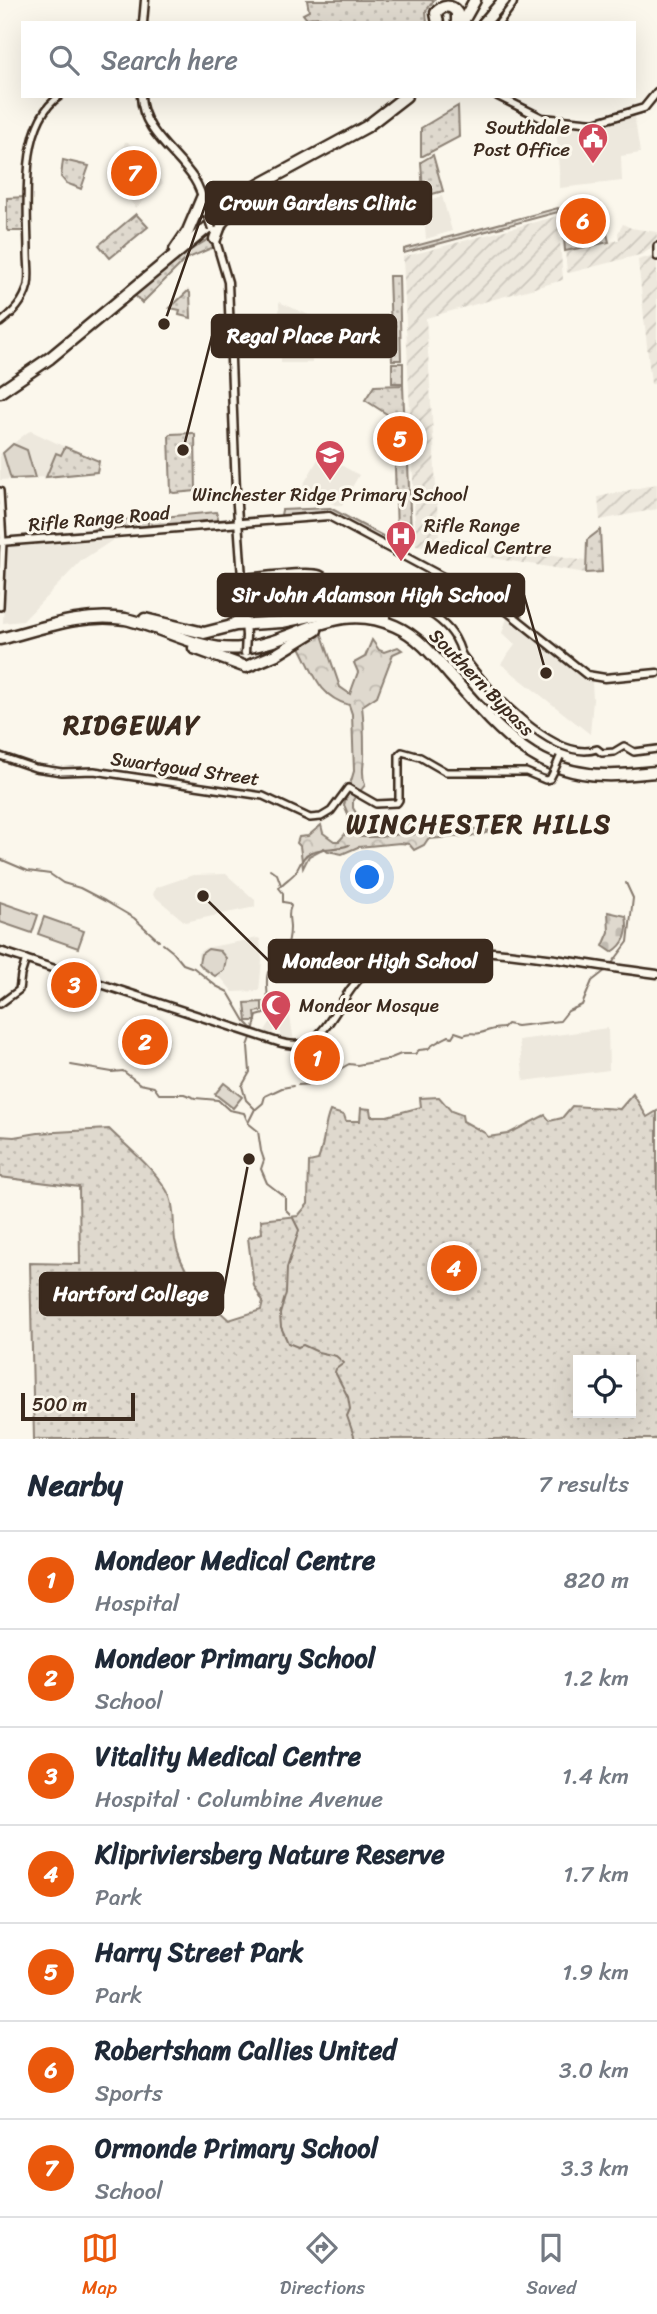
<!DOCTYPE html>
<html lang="en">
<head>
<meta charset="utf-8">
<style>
  :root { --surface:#fff; --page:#f6f6f7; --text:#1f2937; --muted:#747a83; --line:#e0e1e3; --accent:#ea580c }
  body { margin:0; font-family:Sriracha,sans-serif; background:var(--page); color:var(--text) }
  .controls { position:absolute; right:21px; bottom:21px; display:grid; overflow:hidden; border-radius:0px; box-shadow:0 7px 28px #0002 }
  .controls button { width:63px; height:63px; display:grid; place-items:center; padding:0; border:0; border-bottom:2px solid var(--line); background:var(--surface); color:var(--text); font:35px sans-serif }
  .scale { position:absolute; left:21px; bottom:18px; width:114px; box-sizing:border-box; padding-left:7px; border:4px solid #3b2a1e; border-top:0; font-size:19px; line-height:24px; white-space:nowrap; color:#3b2a1e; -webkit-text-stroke:5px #fbf7ec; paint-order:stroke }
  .you { position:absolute; left:368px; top:878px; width:24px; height:24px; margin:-18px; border:5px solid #fff; border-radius:50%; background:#1a73e8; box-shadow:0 0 0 10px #1a73e833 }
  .badge { display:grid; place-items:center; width:46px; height:46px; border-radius:50%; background:var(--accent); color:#fff; font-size:23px; font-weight:700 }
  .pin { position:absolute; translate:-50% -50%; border:4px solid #fff; box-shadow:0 2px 7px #0006 }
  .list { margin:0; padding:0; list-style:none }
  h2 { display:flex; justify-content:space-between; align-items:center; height:91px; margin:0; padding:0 28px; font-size:30px }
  h2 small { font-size:23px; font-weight:400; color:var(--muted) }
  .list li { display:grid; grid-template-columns:46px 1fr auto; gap:21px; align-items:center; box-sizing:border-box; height:98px; padding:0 28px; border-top:2px solid var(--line) }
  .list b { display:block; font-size:26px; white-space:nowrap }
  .list p { margin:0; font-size:23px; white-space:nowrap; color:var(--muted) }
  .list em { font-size:23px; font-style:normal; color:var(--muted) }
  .icon { flex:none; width:38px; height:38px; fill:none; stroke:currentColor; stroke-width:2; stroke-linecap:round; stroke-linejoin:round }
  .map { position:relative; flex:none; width:657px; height:1439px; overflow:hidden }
  .search { position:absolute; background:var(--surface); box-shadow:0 7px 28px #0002; left:21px; right:21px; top:21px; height:77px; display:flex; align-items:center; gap:18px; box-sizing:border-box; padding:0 24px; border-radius:0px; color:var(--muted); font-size:26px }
  .sheet { height:777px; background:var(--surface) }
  nav { display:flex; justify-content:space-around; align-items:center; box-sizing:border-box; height:98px; border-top:2px solid var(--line); background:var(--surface); font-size:19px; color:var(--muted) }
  nav a { display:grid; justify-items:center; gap:4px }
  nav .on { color:var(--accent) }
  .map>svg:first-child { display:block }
</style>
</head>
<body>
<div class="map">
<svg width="657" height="1439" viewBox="0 0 657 1439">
  <defs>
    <pattern id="industrial-furrows" width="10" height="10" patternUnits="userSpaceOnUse" patternTransform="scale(1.75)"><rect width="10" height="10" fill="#ede8dd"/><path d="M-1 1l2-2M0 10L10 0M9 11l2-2" fill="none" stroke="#ccc7bd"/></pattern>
    <pattern id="forest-crowns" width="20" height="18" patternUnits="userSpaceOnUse" patternTransform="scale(1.75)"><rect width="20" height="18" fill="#dfd9ce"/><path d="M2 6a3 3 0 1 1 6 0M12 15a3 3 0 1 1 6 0" fill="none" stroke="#c0bab0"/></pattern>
    <pattern id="cemetery-stones" width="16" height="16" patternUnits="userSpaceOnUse" patternTransform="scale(1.75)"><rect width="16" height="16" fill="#dfd9ce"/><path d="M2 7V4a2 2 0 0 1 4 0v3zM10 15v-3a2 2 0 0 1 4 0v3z" fill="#c0bab0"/></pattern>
    <pattern id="park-dots" width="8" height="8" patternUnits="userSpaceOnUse" patternTransform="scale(1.75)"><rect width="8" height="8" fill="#dfd9ce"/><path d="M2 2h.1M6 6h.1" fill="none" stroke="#c0bab0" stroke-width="1.8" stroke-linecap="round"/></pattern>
  </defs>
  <rect width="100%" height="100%" fill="#fbf7ec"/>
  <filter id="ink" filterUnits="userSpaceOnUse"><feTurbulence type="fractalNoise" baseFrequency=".0143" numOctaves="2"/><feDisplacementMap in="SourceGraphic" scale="14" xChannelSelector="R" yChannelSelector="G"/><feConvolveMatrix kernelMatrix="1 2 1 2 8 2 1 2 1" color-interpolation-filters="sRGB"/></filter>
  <g filter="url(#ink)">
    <g fill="#ede8dd">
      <polygon points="634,113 640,153 621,156 622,181 560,188 556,121 597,125"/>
      <polygon points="125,142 128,142 163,183 136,208 111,178"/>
      <polygon points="442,196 452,231 426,239 423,202"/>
      <polygon points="279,302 327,323 313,335 312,363 281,363"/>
      <polygon points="31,431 65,447 61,455 56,453 45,477 0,480 0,454 28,432"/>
      <polygon points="321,454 359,475 342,505 335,505 302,487"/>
      <polygon points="112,536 113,540 82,560 23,621 3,623 6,547 9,544"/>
      <polygon points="508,615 592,682 593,700 590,734 501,664 515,645 502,633"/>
      <polygon points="226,874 255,900 255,907 185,922 153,895 155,888 193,875"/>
      <polygon points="258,938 260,939 262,961 259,991 233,992 222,979 209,974 198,963 198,953 205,948"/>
      <polygon points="283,1010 290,1016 294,1042 281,1040 279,1028 276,1026 270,1037 263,1034 273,1018"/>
      <polygon points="127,1026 170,1039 166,1057 121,1043 125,1027"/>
      <polygon points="608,1028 609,1070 524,1081 519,1040"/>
    </g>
    <g fill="url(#industrial-furrows)">
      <polygon points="558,216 563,280 426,318 439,538 585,561 586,573 416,546 403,257"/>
      <polygon points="623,224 631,228 657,232 657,240 653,247 643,254 569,273 567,272 565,251 619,240 618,233"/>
      <polygon points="657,252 657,384 651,384 638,260 654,255"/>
      <polygon points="657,484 657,509 600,520 598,497"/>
    </g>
    <g fill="#dfd9ce" stroke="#8d8276" stroke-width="2">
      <polygon points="590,201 600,204 609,242 565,251 562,210"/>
      <polygon points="13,444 27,450 35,478 11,479 3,453"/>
      <polygon points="330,508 396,543 393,548 335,516 282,517 281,515 282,510"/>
      <polygon points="216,512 219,521 216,522 151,527 152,518"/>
      <polygon points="144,516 148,517 148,528 91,533 92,530 110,523"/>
      <polygon points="0,902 38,915 32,933 0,922"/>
      <polygon points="44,917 84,931 78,948 38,934"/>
      <polygon points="208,949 220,951 226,958 224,970 215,976 203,968 199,963 201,954"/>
      <polygon points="262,1002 262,1011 255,1012 256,1021 247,1021 245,1003"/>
      <polygon points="224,1083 242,1097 233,1108 215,1094"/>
    </g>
    <path fill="url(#forest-crowns)" stroke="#8d8276" stroke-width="2" d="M 320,629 L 340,687 L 350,694 L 358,672 L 354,663 L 365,657 L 372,640 L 379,650 L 384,652 L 398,647 L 402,650 L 393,654 L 377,696 L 362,706 C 364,722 364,737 364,751 C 365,766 360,769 365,785 L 353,800 L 353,808 L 358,816 L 358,837 L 380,837 L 400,834 L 404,825 L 412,821 L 414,824 L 414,834 C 424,827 429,830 441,829 C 460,827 472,829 492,831 L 479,835 L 428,839 L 424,845 L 414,850 L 409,844 L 400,843 L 358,847 L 342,854 L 328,851 L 324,848 L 309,856 L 303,868 L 300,846 L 297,843 L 299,837 L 308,836 L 321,825 L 323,833 L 334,841 L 339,841 C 352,828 352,821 344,805 L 354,771 L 352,714 L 349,705 C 318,696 314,673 300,647 Z"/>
    <path fill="url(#cemetery-stones)" stroke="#8d8276" stroke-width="2" d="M 608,912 L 626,916 C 629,931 626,944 612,952 L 603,946 L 609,932 Z"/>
    <g fill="url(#park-dots)" stroke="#8d8276" stroke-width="2" fill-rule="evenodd">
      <polygon points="307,0 434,0 426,11 427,23 323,23 320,17 306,18 303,14 309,11"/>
      <polygon points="458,106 459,137 423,156 421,156 421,128"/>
      <polygon points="433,155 443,191 425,196 423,193 421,162"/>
      <polygon points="63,160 89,166 81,189 66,183 61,177"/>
      <polygon points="25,197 26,231 9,231 7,228 7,198"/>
      <polygon points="558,208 558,212 404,253 404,249"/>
      <polygon points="136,214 148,227 110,258 99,245"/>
      <polygon points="209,239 213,240 214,247 186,259 142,303 133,293 175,259"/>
      <polygon points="389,276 399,276 401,360 392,360"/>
      <polygon points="188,291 190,293 191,318 179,315 180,310 170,308"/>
      <rect x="392" y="363" width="11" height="20"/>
      <polygon points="403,385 406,461 397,462 394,458 393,418 365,400 374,386"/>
      <polygon points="193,433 195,435 196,491 174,493 171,492 169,436 171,434"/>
      <polygon points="65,447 99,461 97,472 46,477 56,453 61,455"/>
      <polygon points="406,463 408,465 411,533 397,533 395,466 396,464"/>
      <polygon points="600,530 602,572 586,573 587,540"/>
      <path d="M 633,1094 L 647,1117 L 657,1111 L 657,1439 L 34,1439 L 30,1263 L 80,1264 L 79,1187 L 0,1177 L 0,1136 L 14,1137 L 38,1133 L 109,1129 C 127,1147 160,1173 170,1197 C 175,1210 173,1227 175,1240 C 181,1273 205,1299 229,1320 L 261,1310 L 263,1302 L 254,1286 L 248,1238 L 262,1233 L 261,1220 L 298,1216 L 308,1204 L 309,1162 L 318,1160 C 325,1144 323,1127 330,1111 L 344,1115 L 346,1121 L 360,1121 L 361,1108 L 370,1109 L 371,1116 L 387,1116 L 421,1107 L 420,1098 L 439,1097 L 451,1111 L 462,1115 L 463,1121 L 485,1133 L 488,1137 L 508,1134 L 545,1115 L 550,1121 L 562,1118 L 572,1106 L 620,1109 ZM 578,1360 L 631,1360 L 631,1413 L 578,1413 Z"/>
    </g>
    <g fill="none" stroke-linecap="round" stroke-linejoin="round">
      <g stroke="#85796d" stroke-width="2">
        <polyline points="0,859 28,871 50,874 63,883 80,888 105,901 134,918 159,941"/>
        <polyline points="270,869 277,874 281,885"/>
        <polyline points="163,944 173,952 183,964 194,968 216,986 228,992 245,1021 253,1029"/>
        <polyline points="610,966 628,942 633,898 626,883"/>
        <path d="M 253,1031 L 257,1016 L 264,1014 C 272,1000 264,987 268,972 C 282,964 290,945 290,928 C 290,919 287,914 291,906 L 289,903 L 283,902 L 283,893 L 279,888 C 283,882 291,878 295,873 C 300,866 302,856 311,852 C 324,847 337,850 349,845"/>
        <polyline points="251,1038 248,1046 250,1072 242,1086 246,1100 255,1109 248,1123 258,1131 261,1151 264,1160 261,1169 267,1183 285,1197 285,1209 290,1214"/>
        <polyline points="71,1065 112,1072 123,1071 140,1084 154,1087 159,1094 184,1094 195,1098 218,1100 229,1110 244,1113 247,1120"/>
        <path d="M 298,1085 L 314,1084 L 349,1064 L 357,1065 L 386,1060 L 401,1054 L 415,1054 L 419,1050 L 428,1049 C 432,1044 443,1039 449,1036 L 452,1037 L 455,1032 L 464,1035 C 471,1031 473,1035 480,1033 C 489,1031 491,1028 503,1028 L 507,1024 L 517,1026 L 560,1021 L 568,1011 L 582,1005 L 592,981 L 606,970"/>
        <polyline points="256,1109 263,1103 265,1096 282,1088 293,1086"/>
        <polyline points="293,1218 299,1230 287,1268 286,1293 280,1314 281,1327 288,1343 298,1347 303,1345 318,1352 336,1356 344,1363 336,1369 335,1372 348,1397 350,1409 347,1416 355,1439"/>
      </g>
      <g stroke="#3b2a1e" stroke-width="10">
        <g id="tertiary">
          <polyline points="499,23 513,4 514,0"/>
          <polyline points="657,246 657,257"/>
          <path d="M 0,323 C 13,313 24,302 28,285 C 30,275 28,263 28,253 C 28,209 18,123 60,96"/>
          <polyline points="0,491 3,542 0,607"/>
          <path d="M 240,578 C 257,577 307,569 320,574 C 331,579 339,591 351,594 C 378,601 396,593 423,609 C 435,616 451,628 457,642 C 460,647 460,652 463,656 C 486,687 554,764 597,749 L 602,753 L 614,752 L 624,746 L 634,752 L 657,749"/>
          <polyline points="0,756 35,768 62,772 94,771 263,796 310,818 321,817 331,811 348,788 376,804 397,803 399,800 399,755 402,752 420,757 446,772 526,772 545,780 550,779 554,771"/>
          <polyline points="0,1004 19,990 21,975 26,959"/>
        </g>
      </g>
      <g stroke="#3b2a1e" stroke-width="11">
        <g id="secondary">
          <polyline points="143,23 145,0"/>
          <path d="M 141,96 C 142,131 176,152 194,179 C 202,191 205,206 209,220"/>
          <polyline points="498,96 542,118 594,123 644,108 657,92"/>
          <polyline points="215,238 228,282 236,491 246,636"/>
          <polyline points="0,542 329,516 508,612 587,675 605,678 657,673"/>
          <path d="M 0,951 L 275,1041 C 284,1044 297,1046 307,1043 C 336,1030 346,973 387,959 C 410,950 436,950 460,951 C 471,952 482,951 493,952 C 548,956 602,967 657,974"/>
        </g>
      </g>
      <g stroke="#3b2a1e" stroke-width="15">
        <g id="motorway">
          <path d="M 438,23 L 436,13 C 442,5 451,4 457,13 L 457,23"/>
          <polyline points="462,23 475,0"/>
          <polyline points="484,23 504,0"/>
          <path d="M 197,214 C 209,201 230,200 245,190"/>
          <polyline points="215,239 221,223 228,215"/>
          <polyline points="175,250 188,231 202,198"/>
          <polyline points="0,392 50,358 259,185 366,127 406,96"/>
          <polyline points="145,619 204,633 236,625 282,622 339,610 366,611 384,617"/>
          <polyline points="232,625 239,620 242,610"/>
          <path d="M 0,639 C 40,629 83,612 125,619 C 164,627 201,653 242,648 C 298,642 336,599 395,626 C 418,636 434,656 450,675 C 494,724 531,774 604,775 C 622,776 639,773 657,772"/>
          <polyline points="194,648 246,667 277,654 316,630"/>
        </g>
      </g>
      <use href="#tertiary" stroke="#fbf7ec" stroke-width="5"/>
      <use href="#secondary" stroke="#fbf7ec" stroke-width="6"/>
      <use href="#motorway" stroke="#fbf7ec" stroke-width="10"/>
      <g stroke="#3b2a1e" stroke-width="10" stroke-linecap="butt">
        <polyline id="tertiary-bridge" points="554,771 560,757"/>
      </g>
      <g stroke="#3b2a1e" stroke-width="11" stroke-linecap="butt">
        <g id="secondary-bridge">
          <polyline points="209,220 212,229"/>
          <polyline points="245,653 246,636"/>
        </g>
      </g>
      <use href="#tertiary-bridge" stroke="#fbf7ec" stroke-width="5"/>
      <use href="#secondary-bridge" stroke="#fbf7ec" stroke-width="6"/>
    </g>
  </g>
  <defs>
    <g id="civic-pin" transform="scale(1.575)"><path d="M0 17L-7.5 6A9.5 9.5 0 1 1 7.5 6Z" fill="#d1495b" stroke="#fbf7ec"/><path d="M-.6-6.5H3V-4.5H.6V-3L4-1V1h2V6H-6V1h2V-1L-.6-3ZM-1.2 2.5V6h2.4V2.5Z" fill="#fff"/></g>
    <g id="school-pin" transform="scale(1.575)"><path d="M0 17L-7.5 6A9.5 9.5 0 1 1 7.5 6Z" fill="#d1495b" stroke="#fbf7ec"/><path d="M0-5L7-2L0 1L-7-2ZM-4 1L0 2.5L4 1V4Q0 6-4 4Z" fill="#fff"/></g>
    <g id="hospital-pin" transform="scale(1.575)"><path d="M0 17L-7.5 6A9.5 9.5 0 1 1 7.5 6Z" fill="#d1495b" stroke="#fbf7ec"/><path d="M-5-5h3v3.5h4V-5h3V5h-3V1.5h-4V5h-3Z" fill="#fff"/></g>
    <g id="mosque-pin" transform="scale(1.575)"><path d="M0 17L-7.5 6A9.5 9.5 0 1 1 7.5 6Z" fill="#d1495b" stroke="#fbf7ec"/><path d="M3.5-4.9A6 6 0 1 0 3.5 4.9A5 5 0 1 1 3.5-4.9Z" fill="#fff"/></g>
  </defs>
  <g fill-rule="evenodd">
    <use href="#civic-pin" x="593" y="138"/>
    <use href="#school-pin" x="330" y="455"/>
    <use href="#hospital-pin" x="401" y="536"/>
    <use href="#mosque-pin" x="276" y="1005"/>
  </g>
  <g text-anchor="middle" stroke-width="6" stroke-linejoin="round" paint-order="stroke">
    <g font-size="19" fill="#3b2a1e" stroke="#fbf7ec" text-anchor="start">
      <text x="570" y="134" text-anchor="end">Southdale<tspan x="570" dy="22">Post Office</tspan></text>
      <text x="330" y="501" text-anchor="middle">Winchester Ridge Primary School</text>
      <text x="424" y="532">Rifle Range<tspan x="424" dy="22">Medical Centre</tspan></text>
      <text x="299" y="1012">Mondeor Mosque</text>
    </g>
    <g font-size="19" fill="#3b2a1e" stroke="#fbf7ec">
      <text transform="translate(99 518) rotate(-5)" y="7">Rifle Range Road</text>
      <text transform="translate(482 682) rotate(46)" y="7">Southern Bypass</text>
      <text transform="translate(185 768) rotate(8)" y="7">Swartgoud Street</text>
    </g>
    <g font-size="26" font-weight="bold" letter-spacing="2" fill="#3b2a1e" stroke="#fbf7ec">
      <text x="132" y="734">RIDGEWAY</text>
      <text x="479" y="833">WINCHESTER HILLS</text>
    </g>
  </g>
  <path fill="none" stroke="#3b2a1e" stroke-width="2.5" d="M164 324L206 203M183 450L212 336M546 673L524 595M203 896L269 961M249 1159L223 1294"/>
  <g fill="#3b2a1e" stroke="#fbf7ec" stroke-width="2.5">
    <circle cx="164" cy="324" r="7"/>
    <circle cx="183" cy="450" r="7"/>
    <circle cx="546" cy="673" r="7"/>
    <circle cx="203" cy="896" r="7"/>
    <circle cx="249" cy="1159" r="7"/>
  </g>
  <g fill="#3b2a1e" stroke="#3b2a1e" stroke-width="2.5">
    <rect x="206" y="182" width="225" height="42" rx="7"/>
    <rect x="212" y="315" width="184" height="42" rx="7"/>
    <rect x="218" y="574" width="306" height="42" rx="7"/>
    <rect x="269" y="940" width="223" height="42" rx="7"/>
    <rect x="40" y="1273" width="183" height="42" rx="7"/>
  </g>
  <g font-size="21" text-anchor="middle" font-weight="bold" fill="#fff">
    <text x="318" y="210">Crown Gardens Clinic</text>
    <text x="304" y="343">Regal Place Park</text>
    <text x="371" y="602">Sir John Adamson High School</text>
    <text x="380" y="968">Mondeor High School</text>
    <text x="131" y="1301">Hartford College</text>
  </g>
</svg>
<div class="controls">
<button><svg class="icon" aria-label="locate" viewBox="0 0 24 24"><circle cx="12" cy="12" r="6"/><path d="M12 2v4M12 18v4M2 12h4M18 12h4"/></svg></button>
</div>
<div class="scale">500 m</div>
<div class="you"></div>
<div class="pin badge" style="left:317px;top:1058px">1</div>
<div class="pin badge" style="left:145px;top:1042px">2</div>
<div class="pin badge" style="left:74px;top:985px">3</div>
<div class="pin badge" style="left:454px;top:1268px">4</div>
<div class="pin badge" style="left:400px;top:439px">5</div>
<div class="pin badge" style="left:583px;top:221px">6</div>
<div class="pin badge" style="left:134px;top:173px">7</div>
<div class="search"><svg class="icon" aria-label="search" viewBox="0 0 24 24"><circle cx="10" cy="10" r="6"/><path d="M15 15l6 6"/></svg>Search here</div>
</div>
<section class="sheet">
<h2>Nearby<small>7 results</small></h2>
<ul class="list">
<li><span class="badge">1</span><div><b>Mondeor Medical Centre</b><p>Hospital</p></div><em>820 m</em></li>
<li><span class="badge">2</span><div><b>Mondeor Primary School</b><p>School</p></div><em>1.2 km</em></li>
<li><span class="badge">3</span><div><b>Vitality Medical Centre</b><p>Hospital · Columbine Avenue</p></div><em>1.4 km</em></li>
<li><span class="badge">4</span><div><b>Klipriviersberg Nature Reserve</b><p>Park</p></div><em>1.7 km</em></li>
<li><span class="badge">5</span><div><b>Harry Street Park</b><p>Park</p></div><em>1.9 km</em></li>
<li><span class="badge">6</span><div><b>Robertsham Callies United</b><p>Sports</p></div><em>3.0 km</em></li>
<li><span class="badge">7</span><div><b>Ormonde Primary School</b><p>School</p></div><em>3.3 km</em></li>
</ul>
</section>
<nav>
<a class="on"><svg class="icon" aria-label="map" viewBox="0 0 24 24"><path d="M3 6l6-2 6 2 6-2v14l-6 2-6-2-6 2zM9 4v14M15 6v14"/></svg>Map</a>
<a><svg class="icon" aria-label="directions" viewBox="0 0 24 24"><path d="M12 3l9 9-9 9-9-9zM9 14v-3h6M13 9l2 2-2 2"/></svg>Directions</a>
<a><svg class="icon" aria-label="saved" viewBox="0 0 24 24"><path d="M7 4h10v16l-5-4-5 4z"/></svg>Saved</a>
</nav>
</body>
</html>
